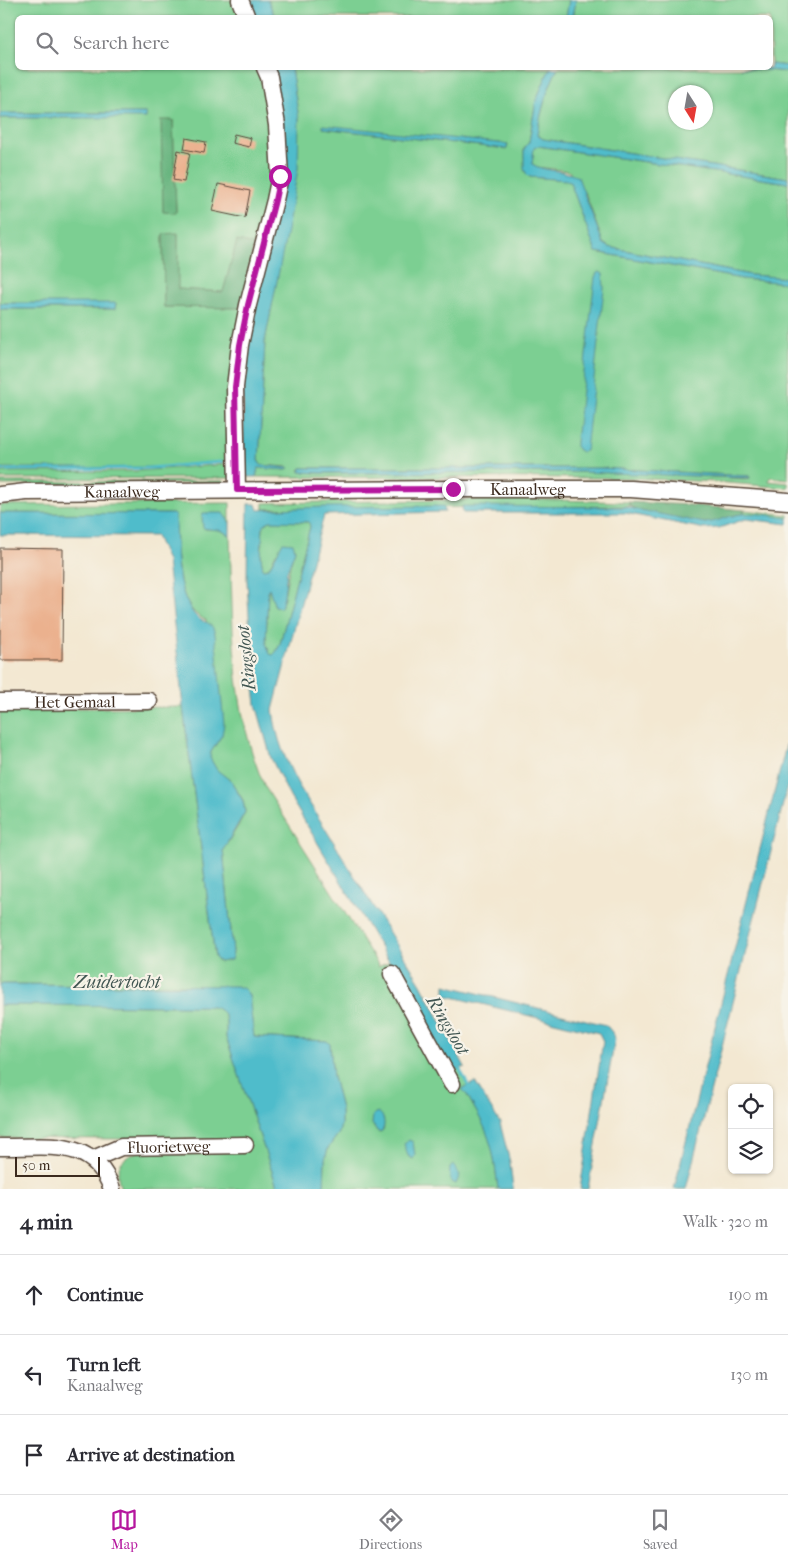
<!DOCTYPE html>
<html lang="en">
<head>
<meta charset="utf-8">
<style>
  :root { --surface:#fff; --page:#f2f2f3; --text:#2b2b33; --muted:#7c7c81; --line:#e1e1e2; --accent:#b5179e }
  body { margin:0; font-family:"IM FELL French Canon",serif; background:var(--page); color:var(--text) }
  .controls { position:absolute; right:15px; bottom:15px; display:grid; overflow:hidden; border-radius:8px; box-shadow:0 1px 4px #0004 }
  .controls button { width:45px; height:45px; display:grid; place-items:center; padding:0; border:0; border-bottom:1px solid var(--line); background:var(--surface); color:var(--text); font:25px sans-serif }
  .compass { position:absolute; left:668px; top:85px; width:45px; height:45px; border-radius:50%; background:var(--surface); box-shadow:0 1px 4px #0004; rotate:169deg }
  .scale { position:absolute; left:15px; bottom:12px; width:85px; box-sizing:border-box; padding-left:5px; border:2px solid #3b2a1e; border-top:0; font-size:14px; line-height:18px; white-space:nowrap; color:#3b2a1e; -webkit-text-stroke:4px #f7f3e8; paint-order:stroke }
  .stop { position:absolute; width:15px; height:15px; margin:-11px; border:4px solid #b5179e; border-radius:50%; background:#fff }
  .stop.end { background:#b5179e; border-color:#fff; box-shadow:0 1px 5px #0008 }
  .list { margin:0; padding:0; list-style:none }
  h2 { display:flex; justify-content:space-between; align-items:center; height:65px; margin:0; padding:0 20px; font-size:21px }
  h2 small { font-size:16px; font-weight:400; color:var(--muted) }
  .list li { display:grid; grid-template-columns:32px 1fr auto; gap:15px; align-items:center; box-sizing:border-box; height:80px; padding:0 20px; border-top:1px solid var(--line) }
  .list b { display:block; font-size:19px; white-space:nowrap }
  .list p { margin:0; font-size:16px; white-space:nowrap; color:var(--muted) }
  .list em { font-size:16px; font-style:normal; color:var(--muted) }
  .icon { flex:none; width:28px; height:28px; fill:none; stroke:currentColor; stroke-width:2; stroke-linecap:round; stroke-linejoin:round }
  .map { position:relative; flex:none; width:788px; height:1189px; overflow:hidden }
  .search { position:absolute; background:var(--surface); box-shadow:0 1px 4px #0004; left:15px; right:15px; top:15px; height:55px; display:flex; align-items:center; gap:12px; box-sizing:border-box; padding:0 18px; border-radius:8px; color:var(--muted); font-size:19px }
  .sheet { height:305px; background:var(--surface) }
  nav { display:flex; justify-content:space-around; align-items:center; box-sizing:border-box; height:70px; border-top:1px solid var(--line); background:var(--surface); font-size:14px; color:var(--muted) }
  nav a { display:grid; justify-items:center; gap:2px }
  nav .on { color:var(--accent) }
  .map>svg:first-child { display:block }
</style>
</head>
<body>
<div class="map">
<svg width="788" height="1189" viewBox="0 0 788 1189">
  <rect width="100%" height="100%" fill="#f7f3e8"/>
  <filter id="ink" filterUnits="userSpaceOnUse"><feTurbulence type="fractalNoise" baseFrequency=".02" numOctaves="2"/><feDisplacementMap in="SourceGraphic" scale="10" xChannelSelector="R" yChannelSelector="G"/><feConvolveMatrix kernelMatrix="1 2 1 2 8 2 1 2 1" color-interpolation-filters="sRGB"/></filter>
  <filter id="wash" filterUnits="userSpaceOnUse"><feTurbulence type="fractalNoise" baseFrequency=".0096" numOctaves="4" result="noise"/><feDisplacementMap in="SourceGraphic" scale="20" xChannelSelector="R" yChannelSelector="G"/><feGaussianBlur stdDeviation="1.12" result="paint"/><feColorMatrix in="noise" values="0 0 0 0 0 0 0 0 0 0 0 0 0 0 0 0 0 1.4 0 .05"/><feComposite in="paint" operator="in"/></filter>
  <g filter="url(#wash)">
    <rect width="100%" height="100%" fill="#f3e8d2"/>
    <g fill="#7bcf92" stroke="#5b7c58" fill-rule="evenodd">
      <path d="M 0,0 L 234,0 L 241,17 L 18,18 L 18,68 L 258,68 C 269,112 277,159 266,204 C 263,218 258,231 254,245 L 237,241 L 223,292 L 177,289 L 178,234 L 163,234 L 164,307 L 244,308 L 233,461 L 169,467 L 0,468 L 0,309 L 114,309 L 116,304 L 0,303 L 0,118 L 146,117 L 146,113 L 0,113 ZM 173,120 L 176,212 L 175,213 L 163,211 Z"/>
      <polygon points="268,0 569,0 566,18 275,17"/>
      <polygon points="576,0 788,0 788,66 771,64 770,18 573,18"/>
      <path d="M 291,68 L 550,68 L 536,100 L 529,142 L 524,149 L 525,172 L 530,177 L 566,180 L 570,182 L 596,252 L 742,279 L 788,283 L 788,479 L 770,477 L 769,481 L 788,483 L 788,488 L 717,482 L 629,478 L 256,477 L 258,468 L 287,470 L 288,467 L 260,465 L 259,462 L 265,341 L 279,269 L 299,119 ZM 323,128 L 508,144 L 508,145 L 506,149 ZM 301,468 L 600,468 L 749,476 L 750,478 L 749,479 L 643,473 L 581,472 L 321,473 L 301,472 L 299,470 Z"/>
      <path d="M 558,68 L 741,68 L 788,72 L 788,178 L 543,139 L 537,135 C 541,111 547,89 558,68 ZM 676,92 L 706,92 L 706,122 L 676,122 Z"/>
      <polygon points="538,146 788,183 788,278 751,275 609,247 603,243 586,195 569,171 537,167 532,164 534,148"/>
      <polygon points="231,464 231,478 0,479 0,472 136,471"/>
      <polygon points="224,481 224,483 0,485 0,482"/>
      <polygon points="518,499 629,502 629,506 263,509 263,503"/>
      <path d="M 230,503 L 230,523 L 223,514 L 205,529 C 216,529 222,529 230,536 C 233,620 230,709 265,787 L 377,963 L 378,967 L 389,962 L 454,1070 L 460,1068 L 468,1086 L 463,1089 C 468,1095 471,1103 475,1109 C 493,1139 494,1155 498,1189 L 324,1189 L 325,1159 L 328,1148 L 339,1133 L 341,1123 L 341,1109 L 333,1077 L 330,1044 L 327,1041 L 254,1037 L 249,996 L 181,985 L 0,984 L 0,709 L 183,707 L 215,958 L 220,962 L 233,952 L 223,850 L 238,826 L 245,812 L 243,800 L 231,781 L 217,771 L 210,758 L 211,752 L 222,735 L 206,620 C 174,610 176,544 175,516 L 173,514 L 0,513 L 0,505 ZM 378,1112 L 384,1128 L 381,1132 L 378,1132 L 374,1128 L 373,1115 Z"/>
      <polygon points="744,510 788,515 788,518 745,514"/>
      <path d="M 270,521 L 309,522 L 310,527 L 280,644 L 276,652 L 273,655 L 269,654 L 266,643 L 268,589 L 269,588 L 275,607 L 281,608 C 287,588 287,570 295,550 L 276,553 L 269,568 L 263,569 L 261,557 L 263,527 L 264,524 Z"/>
      <path d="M 0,1005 L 188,1006 C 199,1007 221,1003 225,1017 C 227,1023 226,1031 226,1037 L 278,1189 L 121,1189 C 114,1168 119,1159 139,1151 L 249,1140 L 0,1138 Z"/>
    </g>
    <g fill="#64b27c" stroke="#506e4d">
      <polygon points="161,120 173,120 176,213 163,212"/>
      <polygon points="178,233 178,289 223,292 237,241 254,245 248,273 244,308 164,307 163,234"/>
      <path d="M 629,502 L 690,505 L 744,510 L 745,514 C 731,515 720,523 706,523 C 688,523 656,513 636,509 L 629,506 Z"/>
    </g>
    <g fill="#50bccb" stroke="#467374" fill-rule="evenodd">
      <polygon points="248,0 268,0 275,17 255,17"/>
      <polygon points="569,0 576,0 573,17 566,17"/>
      <polygon points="771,64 788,66 788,72 741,68 770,68"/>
      <polygon points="272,68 291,68 299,119 298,169 286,236 265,341 259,462 261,465 289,468 287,470 258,468 256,477 246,477 244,465 243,363 273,223"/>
      <path d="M 550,68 L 558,68 C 547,89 541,110 537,135 L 543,139 L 788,178 L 788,183 L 538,146 L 534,148 L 532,164 C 544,172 563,169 578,177 L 603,243 L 609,247 L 751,275 L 788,278 L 788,283 L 742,279 L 596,252 L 570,182 L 566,180 L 530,177 L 527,175 L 524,169 L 524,149 L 529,142 L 536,100 Z"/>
      <rect x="0" y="113" width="146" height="5"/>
      <polygon points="323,125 508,144 507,149 323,128"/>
      <polygon points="600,272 603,274 604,288 586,451 581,452 576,448 576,442 595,277 597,273"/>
      <polygon points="0,303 116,303 115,309 0,309"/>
      <polygon points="301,468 600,468 749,476 750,478 581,472 321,473 300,472"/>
      <path d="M 248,504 L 256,504 L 258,510 L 323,507 L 444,506 L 445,512 L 324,515 L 273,710 C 277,741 285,759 299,786 L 421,984 L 465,1067 L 454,1070 L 450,1068 L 400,980 L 290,797 L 271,758 L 256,704 L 252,671 L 247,580 ZM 270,521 L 309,522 L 310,527 L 280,644 L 276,652 L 273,655 L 270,654 L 266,643 L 268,589 L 269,588 L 275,607 L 281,608 L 284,596 L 287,571 L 295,550 L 293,543 L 283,542 L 269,568 L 263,569 L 261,557 L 263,527 L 264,524 Z"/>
      <path d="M 462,506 L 625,507 L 705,523 C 717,522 725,517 736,515 C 752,511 772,516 788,518 L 788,524 L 746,519 L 719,528 L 705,529 L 625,513 L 463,513 Z"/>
      <path d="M 0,513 L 173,514 L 175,516 C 176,544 175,579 188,604 C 190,608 193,614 197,617 C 204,624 212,620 215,634 L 224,724 L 222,735 L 211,752 L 210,758 L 217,770 L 231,781 L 243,801 L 245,812 L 223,850 L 233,952 L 231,960 L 220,962 L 215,958 L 183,707 L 167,561 L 156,536 L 0,535 Z"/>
      <path d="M 203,513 L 223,513 L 230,523 L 230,536 C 219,527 215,531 203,528 L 202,516 Z"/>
      <polygon points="788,738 788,784 686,1189 674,1189"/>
      <path d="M 0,984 L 236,986 C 243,988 246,989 249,996 L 254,1037 L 327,1041 L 330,1044 L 333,1077 L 341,1109 L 341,1124 L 339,1133 L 328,1148 L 325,1159 L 324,1189 L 278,1189 L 226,1037 C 226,1031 227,1023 225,1017 C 221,1003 199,1007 188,1006 L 0,1005 Z"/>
      <polygon points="445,985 606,1025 612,1032 615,1039 588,1189 580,1189 603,1041 599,1033 445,995"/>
      <path d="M 475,1082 L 500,1123 L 510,1162 L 513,1189 L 498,1189 C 494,1155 492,1139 475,1109 C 471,1102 468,1095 462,1089 Z"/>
      <path d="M 378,1112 C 384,1115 386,1125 382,1131 L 378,1132 L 372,1124 L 373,1115 Z"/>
      <polygon points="409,1140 413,1142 415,1155 413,1159 408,1156 404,1144"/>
      <path d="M 453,1165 L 460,1175 L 456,1184 C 449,1182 449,1175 450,1168 Z"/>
    </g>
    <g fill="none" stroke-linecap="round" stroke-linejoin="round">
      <g stroke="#50bccb" stroke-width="3">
        <polyline points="0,470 150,468 222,462"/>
        <polyline points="458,1066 470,1089"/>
      </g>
    </g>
    <g id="blocks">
      <g fill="#ebb18e">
        <polygon points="234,134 251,138 249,147 232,143"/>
        <polygon points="186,138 206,142 204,153 184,149"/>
        <polygon points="178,150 190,153 184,182 173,180"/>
        <polygon points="218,184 250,191 245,218 212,211"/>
        <polygon points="0,548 63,549 62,660 0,660"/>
      </g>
    </g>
  </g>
  <g filter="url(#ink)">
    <use href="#blocks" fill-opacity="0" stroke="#574639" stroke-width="1"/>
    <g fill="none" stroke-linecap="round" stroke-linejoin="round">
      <g stroke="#574639" stroke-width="19">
        <g id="minor">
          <polyline points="240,0 247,18"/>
          <polyline points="237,490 235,387 240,345 248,305 275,200 280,176 277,125 269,77 265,68"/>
          <path id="s1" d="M 0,495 L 26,492 L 457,489 L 631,489 L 788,501"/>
          <path id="s2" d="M 0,702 L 149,701"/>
          <polyline points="392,974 452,1084"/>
          <path d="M 0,1147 C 46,1148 93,1136 112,1189"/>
          <path id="s3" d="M 93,1159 L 121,1147 L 245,1145"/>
        </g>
      </g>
      <use href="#minor" stroke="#fff" stroke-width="16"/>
    </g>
  </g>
  <g fill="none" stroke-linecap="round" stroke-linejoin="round" filter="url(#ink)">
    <polyline stroke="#b5179e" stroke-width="6" points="280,176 275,200 248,305 240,345 235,387 237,490 453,489"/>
  </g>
  <g text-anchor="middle" stroke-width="4.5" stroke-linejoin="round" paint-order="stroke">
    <g font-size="16" fill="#3b2a1e" stroke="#f7f3e8">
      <text dy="6" stroke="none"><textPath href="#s1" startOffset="528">Kanaalweg</textPath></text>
      <text dy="6" stroke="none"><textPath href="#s1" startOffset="122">Kanaalweg</textPath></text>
      <text dy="6" stroke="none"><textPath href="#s2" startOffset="75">Het Gemaal</textPath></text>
      <text dy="6" stroke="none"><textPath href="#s3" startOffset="78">Fluorietweg</textPath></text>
    </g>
    <g font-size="18" font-style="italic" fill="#415652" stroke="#f7f3e8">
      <text transform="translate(246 658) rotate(-96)" y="6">Ringsloot</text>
      <text x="117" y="988">Zuidertocht</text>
      <text transform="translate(448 1025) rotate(59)" y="6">Ringsloot</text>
    </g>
  </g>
</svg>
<div class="controls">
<button><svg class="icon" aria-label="locate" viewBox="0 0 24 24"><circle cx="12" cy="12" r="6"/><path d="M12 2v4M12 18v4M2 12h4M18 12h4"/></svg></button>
<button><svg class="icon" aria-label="layers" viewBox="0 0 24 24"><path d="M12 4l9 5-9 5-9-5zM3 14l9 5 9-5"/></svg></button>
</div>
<svg class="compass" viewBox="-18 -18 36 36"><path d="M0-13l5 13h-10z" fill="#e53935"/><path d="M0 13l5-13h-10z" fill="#7c7c81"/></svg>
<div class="scale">50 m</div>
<div class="stop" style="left:280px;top:176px"></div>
<div class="stop end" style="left:453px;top:489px"></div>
<div class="search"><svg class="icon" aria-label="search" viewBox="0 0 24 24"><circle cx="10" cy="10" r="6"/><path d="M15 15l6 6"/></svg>Search here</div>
</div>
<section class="sheet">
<h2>4 min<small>Walk · 320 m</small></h2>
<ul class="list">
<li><svg class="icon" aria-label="ahead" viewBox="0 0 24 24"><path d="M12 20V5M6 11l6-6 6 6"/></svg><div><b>Continue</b></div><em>190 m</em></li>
<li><svg class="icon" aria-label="left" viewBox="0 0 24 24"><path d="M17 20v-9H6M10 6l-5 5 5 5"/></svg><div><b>Turn left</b><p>Kanaalweg</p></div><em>130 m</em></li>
<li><svg class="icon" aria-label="arrive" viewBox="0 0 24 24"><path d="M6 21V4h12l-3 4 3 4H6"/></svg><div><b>Arrive at destination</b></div></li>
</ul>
</section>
<nav>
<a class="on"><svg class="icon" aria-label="map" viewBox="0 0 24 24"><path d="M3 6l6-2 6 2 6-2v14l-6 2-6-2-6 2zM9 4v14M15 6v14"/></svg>Map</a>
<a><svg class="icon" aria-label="directions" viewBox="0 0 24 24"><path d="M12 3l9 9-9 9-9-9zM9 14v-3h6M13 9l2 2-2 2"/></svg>Directions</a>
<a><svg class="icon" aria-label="saved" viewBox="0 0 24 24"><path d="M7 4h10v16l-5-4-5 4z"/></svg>Saved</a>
</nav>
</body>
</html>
